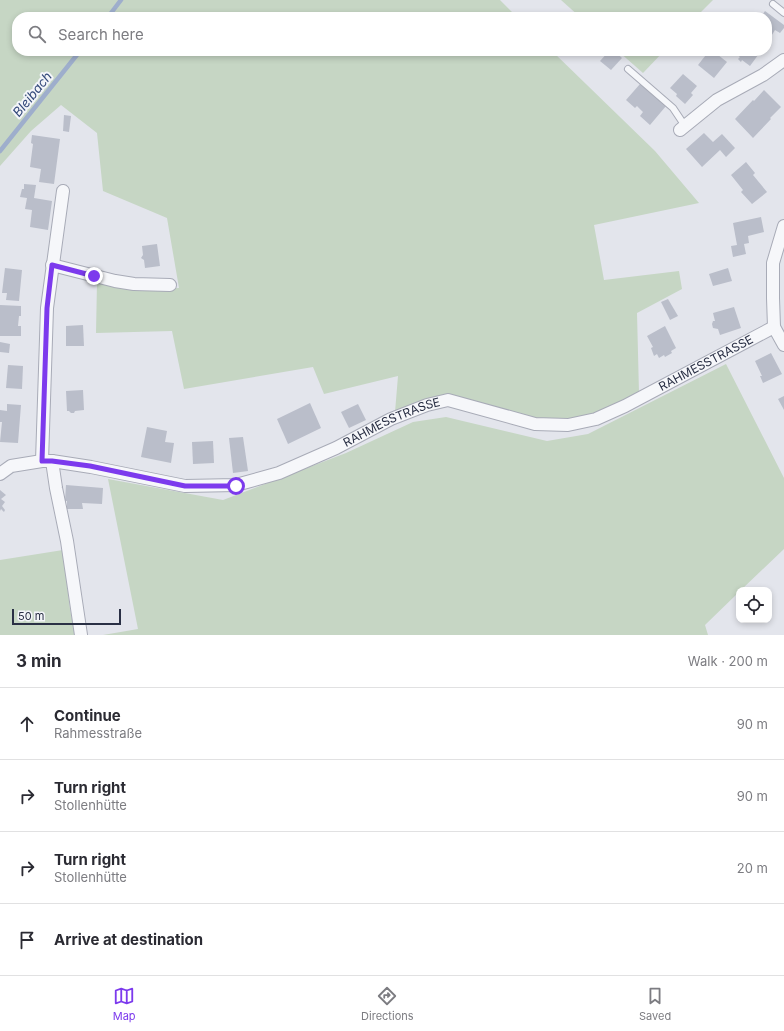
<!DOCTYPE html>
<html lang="en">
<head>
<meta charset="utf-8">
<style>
  :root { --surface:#fff; --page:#f2f2f3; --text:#2b2b33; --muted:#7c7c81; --line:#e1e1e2; --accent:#7c3aed }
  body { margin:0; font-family:Inter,sans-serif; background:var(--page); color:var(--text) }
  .controls { position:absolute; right:12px; bottom:12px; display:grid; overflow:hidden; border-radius:8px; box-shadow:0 2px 6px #0003 }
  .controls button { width:36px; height:36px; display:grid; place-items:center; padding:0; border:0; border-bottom:1px solid var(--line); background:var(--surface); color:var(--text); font:20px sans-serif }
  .scale { position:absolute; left:12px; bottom:10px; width:109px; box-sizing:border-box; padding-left:4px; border:2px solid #2a3045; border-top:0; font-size:11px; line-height:14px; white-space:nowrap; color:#2a3045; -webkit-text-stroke:3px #f3f5f9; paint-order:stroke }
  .stop { position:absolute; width:12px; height:12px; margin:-9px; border:3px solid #7c3aed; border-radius:50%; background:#fff }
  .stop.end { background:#7c3aed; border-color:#fff; box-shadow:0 1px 4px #0008 }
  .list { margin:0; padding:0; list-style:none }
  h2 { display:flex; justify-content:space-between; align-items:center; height:52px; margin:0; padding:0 16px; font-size:17px }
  h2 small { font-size:13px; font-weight:400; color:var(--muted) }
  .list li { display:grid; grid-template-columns:26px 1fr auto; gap:12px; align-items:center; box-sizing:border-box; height:72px; padding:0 16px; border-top:1px solid var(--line) }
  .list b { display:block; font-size:15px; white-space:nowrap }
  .list p { margin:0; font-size:13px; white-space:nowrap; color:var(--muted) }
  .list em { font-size:13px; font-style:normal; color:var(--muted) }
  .icon { flex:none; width:22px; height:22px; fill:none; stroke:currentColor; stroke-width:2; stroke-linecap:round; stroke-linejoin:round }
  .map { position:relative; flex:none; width:784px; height:635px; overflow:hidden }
  .search { position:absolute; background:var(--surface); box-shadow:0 2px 6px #0003; left:12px; right:12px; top:12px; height:44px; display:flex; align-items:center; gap:10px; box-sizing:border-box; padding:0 14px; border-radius:16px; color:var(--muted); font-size:15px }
  .sheet { height:340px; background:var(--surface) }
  nav { display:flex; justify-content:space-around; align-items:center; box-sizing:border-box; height:56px; border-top:1px solid var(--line); background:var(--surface); font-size:11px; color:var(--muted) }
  nav a { display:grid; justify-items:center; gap:2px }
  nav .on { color:var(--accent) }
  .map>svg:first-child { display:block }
</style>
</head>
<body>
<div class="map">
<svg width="784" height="635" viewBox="0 0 784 635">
  <rect width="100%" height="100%" fill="#e3e5ec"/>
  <g fill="#c6d6c4">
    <polygon points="0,0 500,0 517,17 17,17 17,51 552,51 655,151 699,203 594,225 604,280 679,271 682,289 637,313 639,393 609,409 576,420 533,421 449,398 395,412 398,376 324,394 313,367 184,389 172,331 96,333 97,282 135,289 179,288 167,218 103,191 97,133 61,105 31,131 0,166"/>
    <polygon points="561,0 713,0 696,17 580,17"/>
    <polygon points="618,51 664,51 643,73"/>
    <polygon points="726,364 784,478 784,549 741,590 739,590 739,592 705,625 708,635 103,635 138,629 108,479 223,500 346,453 413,422 446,417 547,441 588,434"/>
    <polygon points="63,550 70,609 75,635 0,635 0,560"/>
  </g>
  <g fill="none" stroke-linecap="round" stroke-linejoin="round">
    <g stroke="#9eaecc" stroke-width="4.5">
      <polyline points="108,17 121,0"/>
      <polyline points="0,151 80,51"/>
    </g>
  </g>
  <g fill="#babeca">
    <polygon points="765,11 784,25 784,28 780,33 775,30 770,38 768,37 767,38 767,17 761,17"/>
    <polygon points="609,51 614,51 622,58 611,70 600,61"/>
    <polygon points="709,51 713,51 727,62 714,78 698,65"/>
    <polygon points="732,51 761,51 750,66 742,60 741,62 738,59 740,57"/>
    <polygon points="683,74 697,86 691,93 693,95 685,104 676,96 677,94 670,88"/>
    <polygon points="640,84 666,106 650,125 640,116 643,112 637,106 635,108 626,100"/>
    <polygon points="764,90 781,107 770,118 771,119 753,138 735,119 753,100 754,101"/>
    <polygon points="64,115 71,116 69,132 63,131"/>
    <polygon points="704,133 713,142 722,134 735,148 726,157 720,150 702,167 686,149"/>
    <polygon points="32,135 60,139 54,184 39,182 41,169 30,167 33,144 31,143"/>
    <polygon points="746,162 755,173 753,175 767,192 752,204 741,192 743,190 731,175"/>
    <polygon points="24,184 36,185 34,198 52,201 48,230 30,227 32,210 25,209 27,198 20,197 22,189 24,189"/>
    <polygon points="761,217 764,232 748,236 749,243 744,244 746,254 733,257 731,246 737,245 733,223"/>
    <polygon points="157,244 160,266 145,268 144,260 141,258 143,255 142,246"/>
    <polygon points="5,268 22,270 19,301 6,300 7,293 2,293"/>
    <polygon points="728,268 732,281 713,286 709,274"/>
    <polygon points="668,299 678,316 670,320 661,302"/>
    <polygon points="0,305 21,306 21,316 19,316 18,326 21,326 21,336 0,336"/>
    <polygon points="734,307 741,328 720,335 718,329 713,328 712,324 713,321 715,321 713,313"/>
    <polygon points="83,325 84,346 66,346 66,326"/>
    <polygon points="665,326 676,348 671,351 672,353 665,357 664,355 659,358 657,354 654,356 651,348 653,347 647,336"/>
    <polygon points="0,342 10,344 9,353 0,352"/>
    <polygon points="771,353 782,374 763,383 760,376 762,376 755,361"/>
    <polygon points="8,365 23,366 22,389 6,388"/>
    <polygon points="83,390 84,410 75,411 74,413 71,413 69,411 67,411 66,391"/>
    <polygon points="784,396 784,410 778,399"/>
    <polygon points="310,403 321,428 288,444 277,419"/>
    <polygon points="7,404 21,405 18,443 0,442 2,422 0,422 0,410 7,411"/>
    <polygon points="358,404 366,420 349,428 341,412"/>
    <polygon points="147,427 167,431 165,442 174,443 171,463 141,457"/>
    <polygon points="243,437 248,471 233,473 229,438"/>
    <polygon points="213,441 214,463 193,464 192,442"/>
    <polygon points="66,485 103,488 102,504 82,503 83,509 67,509 67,501 65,501"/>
    <polygon points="0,490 6,495 1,499 5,502 2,506 5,510 4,512 1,509 0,511"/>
  </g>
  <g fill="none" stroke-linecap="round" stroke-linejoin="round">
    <g stroke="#a8abb7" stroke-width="8">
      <g id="service">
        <polyline points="773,4 784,13"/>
        <polyline points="628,69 673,108 685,126"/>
      </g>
    </g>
    <g stroke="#a8abb7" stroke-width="14">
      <g id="minor">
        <polyline points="680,130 717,100 763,75 784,60"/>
        <polyline points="784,226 773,263 773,298 774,327 784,345"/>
        <polyline points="52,265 115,281 134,284 170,285"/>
        <polyline points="42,461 47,308 63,191"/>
        <polyline points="52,461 56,488 67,541 81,635"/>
        <path id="s1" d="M 0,474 L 11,466 L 42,461 L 52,461 L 91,467 L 185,486 L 236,485 L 279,473 L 336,448 L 391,419 L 427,405 L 448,400 L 535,424 L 568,425 L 596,419 L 625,406 L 774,327"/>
      </g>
    </g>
    <use href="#service" stroke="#f6f7fa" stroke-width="6"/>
    <use href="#minor" stroke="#f6f7fa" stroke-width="12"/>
  </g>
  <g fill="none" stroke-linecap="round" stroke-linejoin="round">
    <polyline stroke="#7c3aed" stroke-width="5" points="94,276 52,265 47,308 42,461 52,461 90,466 185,486 236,486"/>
  </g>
  <g text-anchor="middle" stroke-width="4" stroke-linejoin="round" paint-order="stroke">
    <g font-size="12" fill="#2a3045" stroke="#f3f5f9">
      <text dy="4" stroke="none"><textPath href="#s1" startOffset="746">RAHMESSTRASSE</textPath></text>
      <text dy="4" stroke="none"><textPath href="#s1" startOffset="410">RAHMESSTRASSE</textPath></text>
    </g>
    <g font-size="13" font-style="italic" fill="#33497a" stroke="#f3f5f9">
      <text transform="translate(32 94) rotate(-51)" y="5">Bleibach</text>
    </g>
  </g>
</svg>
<div class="controls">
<button><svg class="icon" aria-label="locate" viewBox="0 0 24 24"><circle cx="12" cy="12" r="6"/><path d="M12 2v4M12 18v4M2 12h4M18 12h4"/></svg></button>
</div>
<div class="scale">50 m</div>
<div class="stop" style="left:236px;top:486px"></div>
<div class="stop end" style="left:94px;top:276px"></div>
<div class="search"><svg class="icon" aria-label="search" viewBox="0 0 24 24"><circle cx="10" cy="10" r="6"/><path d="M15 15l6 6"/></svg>Search here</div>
</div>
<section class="sheet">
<h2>3 min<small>Walk · 200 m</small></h2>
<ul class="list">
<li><svg class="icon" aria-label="ahead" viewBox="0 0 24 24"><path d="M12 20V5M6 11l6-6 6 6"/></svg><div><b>Continue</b><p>Rahmesstraße</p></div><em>90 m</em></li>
<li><svg class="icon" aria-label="right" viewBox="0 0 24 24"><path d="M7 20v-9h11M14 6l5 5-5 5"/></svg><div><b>Turn right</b><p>Stollenhütte</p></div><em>90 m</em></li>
<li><svg class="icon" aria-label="right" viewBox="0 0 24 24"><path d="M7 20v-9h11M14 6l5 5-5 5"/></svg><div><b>Turn right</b><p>Stollenhütte</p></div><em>20 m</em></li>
<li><svg class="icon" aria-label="arrive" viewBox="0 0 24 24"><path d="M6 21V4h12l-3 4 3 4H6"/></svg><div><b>Arrive at destination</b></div></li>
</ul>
</section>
<nav>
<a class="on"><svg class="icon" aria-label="map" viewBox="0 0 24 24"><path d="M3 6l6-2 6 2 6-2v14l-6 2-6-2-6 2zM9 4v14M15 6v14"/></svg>Map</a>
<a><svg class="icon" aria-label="directions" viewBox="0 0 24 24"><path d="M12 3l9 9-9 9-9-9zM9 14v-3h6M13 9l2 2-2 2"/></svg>Directions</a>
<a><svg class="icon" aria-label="saved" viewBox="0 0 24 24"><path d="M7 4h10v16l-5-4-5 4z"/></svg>Saved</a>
</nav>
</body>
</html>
